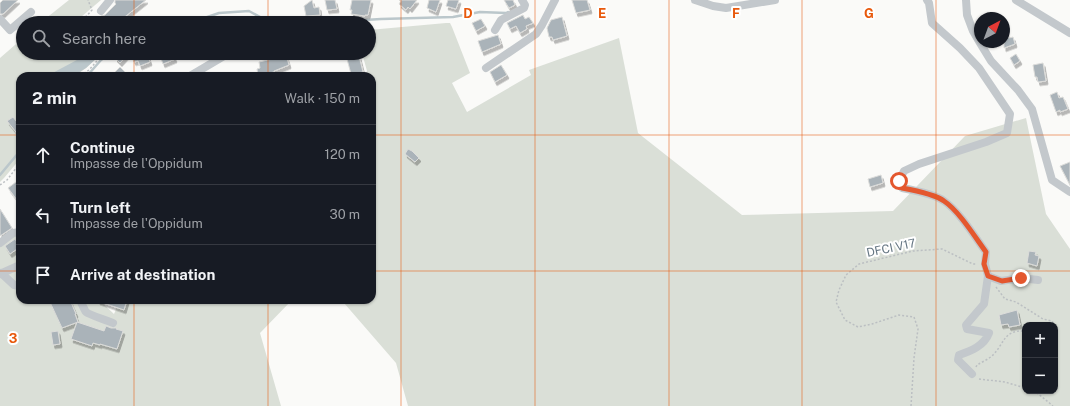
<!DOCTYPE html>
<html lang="en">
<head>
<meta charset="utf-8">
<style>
  :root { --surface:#171b24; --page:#20242c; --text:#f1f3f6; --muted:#9ea1a6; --line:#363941 }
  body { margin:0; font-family:"Public Sans",sans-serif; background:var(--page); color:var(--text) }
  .controls { position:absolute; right:12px; bottom:12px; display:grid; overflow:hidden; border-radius:8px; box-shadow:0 1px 3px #0004 }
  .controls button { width:36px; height:36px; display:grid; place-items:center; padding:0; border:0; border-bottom:1px solid var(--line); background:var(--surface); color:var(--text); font:20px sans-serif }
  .compass { position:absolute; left:974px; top:12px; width:36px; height:36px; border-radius:50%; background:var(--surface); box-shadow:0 1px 3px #0004; rotate:41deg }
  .stop { position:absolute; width:12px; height:12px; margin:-9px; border:3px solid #e4572e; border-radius:50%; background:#fff }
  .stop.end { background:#e4572e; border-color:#fff; box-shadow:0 1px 4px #0008 }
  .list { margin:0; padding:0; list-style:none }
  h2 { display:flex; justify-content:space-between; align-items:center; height:52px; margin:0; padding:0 16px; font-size:17px }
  h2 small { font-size:13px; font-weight:400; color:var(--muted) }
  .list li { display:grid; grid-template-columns:26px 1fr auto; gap:12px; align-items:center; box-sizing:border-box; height:60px; padding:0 16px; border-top:1px solid var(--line) }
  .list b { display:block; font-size:15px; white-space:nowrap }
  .list p { margin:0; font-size:13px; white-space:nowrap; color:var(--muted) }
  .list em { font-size:13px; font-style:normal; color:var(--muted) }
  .icon { flex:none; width:22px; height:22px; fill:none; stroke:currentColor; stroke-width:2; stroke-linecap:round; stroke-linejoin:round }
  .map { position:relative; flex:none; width:1070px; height:406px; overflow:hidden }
  .search { position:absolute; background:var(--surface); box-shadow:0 1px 3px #0004; left:16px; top:16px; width:360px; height:44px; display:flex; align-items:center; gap:10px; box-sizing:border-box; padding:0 14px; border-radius:22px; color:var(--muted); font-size:15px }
  .panel { position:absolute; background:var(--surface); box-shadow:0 1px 3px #0004; left:16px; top:72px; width:360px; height:232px; border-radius:12px }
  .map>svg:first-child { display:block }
</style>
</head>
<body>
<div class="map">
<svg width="1070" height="406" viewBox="0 0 1070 406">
  <defs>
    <filter id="shadow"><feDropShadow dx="2" dy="3.5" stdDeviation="0" flood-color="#0004"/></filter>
  </defs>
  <rect width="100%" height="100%" fill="#fafaf8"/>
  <g fill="#dadfd7" fill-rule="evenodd">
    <polygon points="69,0 101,0 74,23 40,23"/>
    <path d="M 446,23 L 450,23 L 452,27 L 470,73 L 452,83 L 467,112 L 531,75 L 529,70 L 619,38 L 638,133 L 742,215 L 893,211 L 965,136 L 1026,118 L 1046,214 L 1070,249 L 1070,406 L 408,406 L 396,363 L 344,303 L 337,300 L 372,300 L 372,76 L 366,76 L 367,71 L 362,53 L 369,53 L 369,30 ZM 1025,325 L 1055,325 L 1055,391 L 1025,391 Z"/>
    <polygon points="23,38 23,53 98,53 100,55 86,68 75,76 20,76 20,159 4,178 0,182 0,58"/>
    <polygon points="20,234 20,300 99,300 114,314 120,300 292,300 260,333 281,406 0,406 0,240"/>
  </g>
  <polygon fill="#bbc7cb" points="90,53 98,53 100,55 86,68 73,76 47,76"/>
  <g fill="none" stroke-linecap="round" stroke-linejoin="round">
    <g stroke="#bbc7cb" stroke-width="2.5">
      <polyline points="190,23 219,13 249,11 271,23"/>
      <polyline points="294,23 310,18 340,23"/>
      <polyline points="351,23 365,20 381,19 453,17 480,12 506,13 508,12"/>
      <polyline points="87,76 101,60 111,53"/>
      <polyline points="0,175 20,151"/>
    </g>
  </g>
  <g fill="#aab3b9" stroke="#dcdcda" filter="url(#shadow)">
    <polygon points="3,0 18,0 3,14 0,14 0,3"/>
    <polygon points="115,0 146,0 117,23 92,23 101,16 105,15 116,4 115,3"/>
    <polygon points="312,0 314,8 319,7 320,15 306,16 304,6"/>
    <polygon points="325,0 335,0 337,9 327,10"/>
    <polygon points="352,0 371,0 368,15 365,15 365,16 351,14 352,10 350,10"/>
    <polygon points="399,0 417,0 410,9 408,7 406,10 399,4 401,1"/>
    <polygon points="429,0 440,0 436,12 427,8"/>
    <polygon points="448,0 459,0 456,9 446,6"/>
    <polygon points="504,0 513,0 515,5 509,8"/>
    <polygon points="572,0 587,0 590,10 576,13"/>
    <polygon points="523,15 525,19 529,17 533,23 526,26 527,29 520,33 516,26 510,29 507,23"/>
    <polygon points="562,17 567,36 553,40 552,37 549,37 547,28 551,20"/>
    <polygon points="481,19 485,26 476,31 472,23"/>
    <polygon points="1004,27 1009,38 1013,37 1015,44 1004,48"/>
    <polygon points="498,35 501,44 482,52 478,41"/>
    <polygon points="120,53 129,53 120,63 115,58"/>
    <polygon points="130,53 147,53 150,62 140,66 138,61 134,62"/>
    <polygon points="162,53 172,53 175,59 163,64 160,56 162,54"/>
    <polygon points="1016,54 1020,61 1014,65 1010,58"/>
    <polygon points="286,55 289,65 274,71 274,72 258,75 257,69 260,68 259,62 277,58"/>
    <polygon points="359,56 363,72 351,74 347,59"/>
    <polygon points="1043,63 1046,81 1038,82 1037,77 1035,77 1033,65"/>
    <polygon points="501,65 507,75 495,82 490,72"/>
    <polygon points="120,67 129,76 111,76"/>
    <polygon points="1057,92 1059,98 1063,97 1068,109 1060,112 1060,110 1056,112 1050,95"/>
    <polygon points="13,117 20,126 20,137 7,121"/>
    <polygon points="408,149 412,151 419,158 415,162 405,154"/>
    <polygon points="1070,162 1070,185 1060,166"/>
    <polygon points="881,175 883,183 870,187 868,179"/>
    <polygon points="20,179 20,204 8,188"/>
    <polygon points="0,209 12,228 0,236"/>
    <polygon points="15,239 19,245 16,248 17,249 10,254 5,246"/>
    <polygon points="1029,251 1036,252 1035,255 1039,256 1037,266 1027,263"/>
    <polygon points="49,300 70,300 76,314 75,314 78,322 62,328"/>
    <polygon points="98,300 127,300 124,310 98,301"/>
    <polygon points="1017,310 1020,325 1009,327 1008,324 1001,325 999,315"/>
    <polygon points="77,322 104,331 106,326 111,328 117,328 116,329 123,331 117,349 100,344 100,345 93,343 92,346 71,339"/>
    <polygon points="58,331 60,344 53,345 51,332"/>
  </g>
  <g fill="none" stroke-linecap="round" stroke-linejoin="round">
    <g stroke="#bbbfc2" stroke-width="1.5" stroke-dasharray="2 2" stroke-linecap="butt">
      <polyline points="80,23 92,10 88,0"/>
      <polyline points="81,76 89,70 103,54 102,53"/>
      <polyline points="0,185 7,180 20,163"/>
      <polyline points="996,287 1005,299 1016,302 1043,319 1052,321 1054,325"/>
      <polyline points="1055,327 1057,331 1055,331"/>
      <path d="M 976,367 L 977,365 C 982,362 989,359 993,355 C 1005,343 1003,330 1025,331"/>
      <polyline points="979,379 1005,382 1025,388"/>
      <polyline points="1033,391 1036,392 1053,406"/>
      <polyline points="911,406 914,358 918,329 914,317 899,315 872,324 858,327 845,320 836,302 839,290 846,275 859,264 913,251 942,249 973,264 977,264"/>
    </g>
    <g stroke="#c3c8cc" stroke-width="8">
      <polyline points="695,0 713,6 726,8 775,0"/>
      <path d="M 927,0 L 929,3 L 932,23 L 960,48 L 979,68 L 1010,114 L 1007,133 L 986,142 L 919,164 L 904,171 L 899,181 L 902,188 C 913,190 936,195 944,201 C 959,211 975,237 986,252 L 985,264 L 988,276 L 1001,281 L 1021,278 L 1038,280"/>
      <polyline points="966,0 967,15 973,31 980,43 991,61 1018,90 1032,109 1052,180 1070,192"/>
      <polyline points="1016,0 1070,33"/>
      <polyline points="101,11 110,0"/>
      <polyline points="0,19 10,30 31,12"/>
      <polyline points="495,30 501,20 524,8 525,5 522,0"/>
      <polyline points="486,68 536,34 542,25 555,0"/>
      <polyline points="190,76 229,53"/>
      <polyline points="0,243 13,233 20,232"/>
      <polyline points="1,273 14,285 20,286"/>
      <polyline points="0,274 20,265"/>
      <path d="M 80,300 C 82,304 84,309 86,312 C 89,315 107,320 113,323"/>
      <path d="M 972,374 L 958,360 L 959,355 C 971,351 984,346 989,333 L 967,329 L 966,325 L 984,304 L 988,276"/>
    </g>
  </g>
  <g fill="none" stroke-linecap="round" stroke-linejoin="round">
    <path stroke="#e4572e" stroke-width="5" d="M 899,181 L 902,188 C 913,190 936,195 944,201 C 959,211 975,237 986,252 L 984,264 L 988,276 L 1002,281 L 1021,278"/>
  </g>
  <path fill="none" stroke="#e8590c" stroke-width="1" stroke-opacity="0.55" d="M 134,0 L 134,23M 268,0 L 268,23M 401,0 L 401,406M 535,0 L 535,406M 669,0 L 669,406M 802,0 L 802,406M 936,0 L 936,406M 134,53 L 134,76M 268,53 L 268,76M 0,135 L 20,135M 372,135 L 1070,135M 0,271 L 20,271M 372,271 L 1070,271M 134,300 L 134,406M 268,300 L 268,406"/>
  <g text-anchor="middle" stroke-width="4" stroke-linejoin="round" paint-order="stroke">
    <g font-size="12" fill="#657683" stroke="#fff">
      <text transform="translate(891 248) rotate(-12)" y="4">DFCI V17</text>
    </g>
  </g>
  <g font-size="13" text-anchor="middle" font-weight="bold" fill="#e8590c" stroke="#fff" stroke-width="4" stroke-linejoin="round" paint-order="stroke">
    <text x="468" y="18">D</text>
    <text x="602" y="18">E</text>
    <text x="736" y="18">F</text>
    <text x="869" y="18">G</text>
    <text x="13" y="343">3</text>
  </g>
</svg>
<div class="controls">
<button>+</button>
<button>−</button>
</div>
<svg class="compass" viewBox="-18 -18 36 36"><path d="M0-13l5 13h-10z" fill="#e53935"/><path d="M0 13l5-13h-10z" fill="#9ea1a6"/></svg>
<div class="stop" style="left:899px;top:181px"></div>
<div class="stop end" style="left:1021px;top:278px"></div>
<div class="search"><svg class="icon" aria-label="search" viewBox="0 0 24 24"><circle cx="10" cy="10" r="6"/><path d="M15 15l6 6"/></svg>Search here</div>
<section class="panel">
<h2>2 min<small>Walk · 150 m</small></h2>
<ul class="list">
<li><svg class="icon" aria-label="ahead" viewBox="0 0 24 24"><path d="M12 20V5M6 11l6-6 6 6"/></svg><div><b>Continue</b><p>Impasse de l'Oppidum</p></div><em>120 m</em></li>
<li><svg class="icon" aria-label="left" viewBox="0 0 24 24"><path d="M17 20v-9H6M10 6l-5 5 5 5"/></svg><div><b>Turn left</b><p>Impasse de l'Oppidum</p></div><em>30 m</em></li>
<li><svg class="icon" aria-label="arrive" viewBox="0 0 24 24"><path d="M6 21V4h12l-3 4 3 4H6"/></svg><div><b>Arrive at destination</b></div></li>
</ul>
</section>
</div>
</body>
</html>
